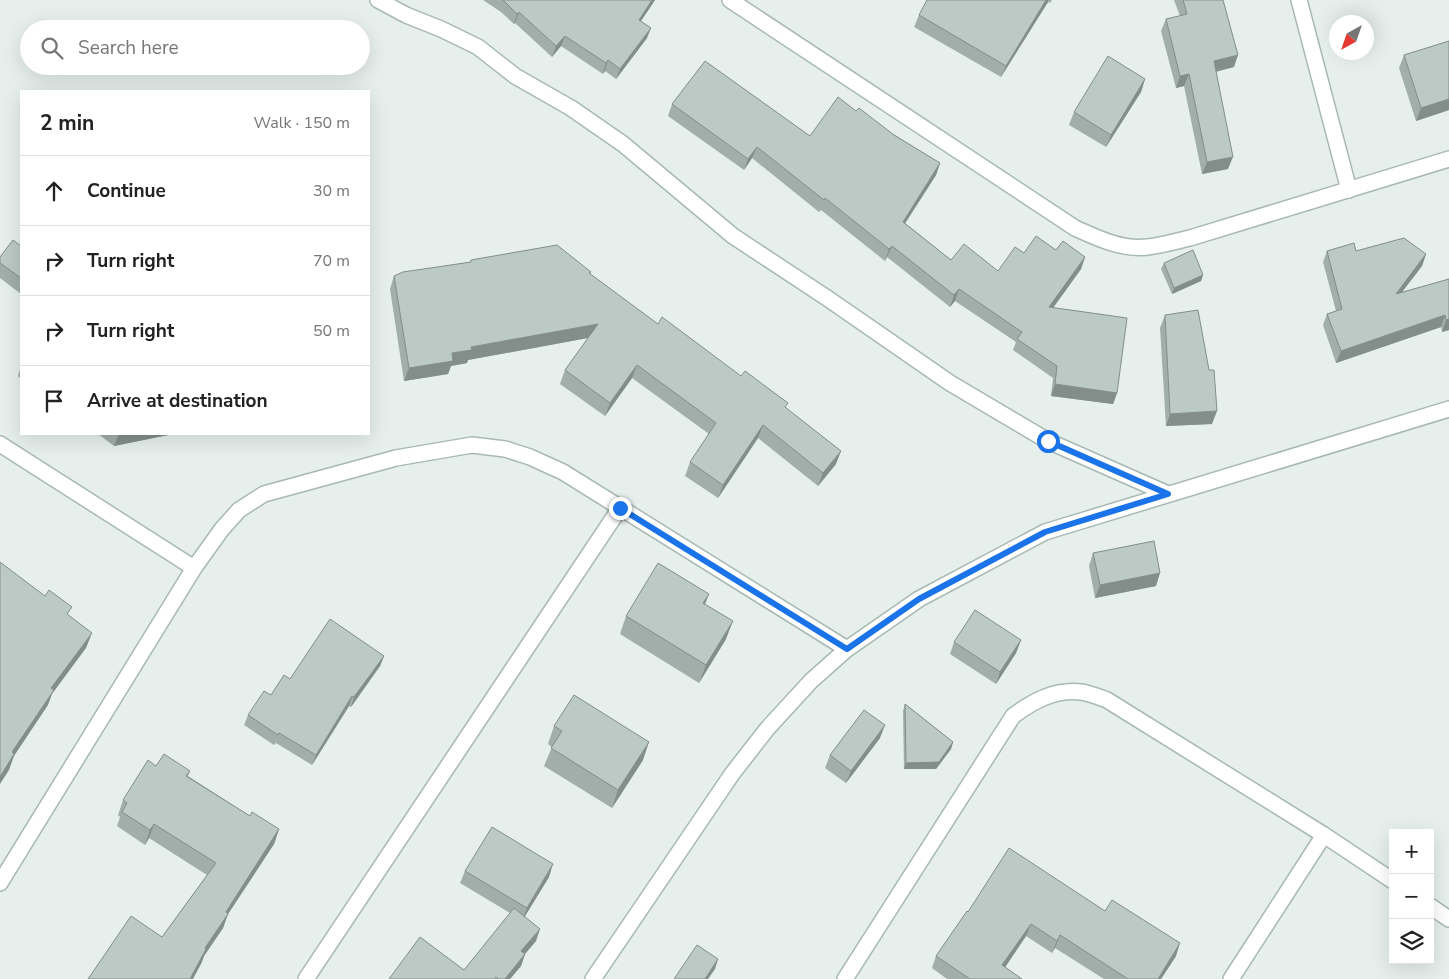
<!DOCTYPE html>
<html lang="en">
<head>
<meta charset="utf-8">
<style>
  :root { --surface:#fff; --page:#f2f2f2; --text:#222; --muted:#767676; --line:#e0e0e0 }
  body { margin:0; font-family:"Nunito Sans",sans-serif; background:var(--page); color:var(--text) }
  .controls { position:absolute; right:15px; bottom:15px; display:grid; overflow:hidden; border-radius:0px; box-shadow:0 5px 20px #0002 }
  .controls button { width:45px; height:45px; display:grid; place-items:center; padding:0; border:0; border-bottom:1px solid var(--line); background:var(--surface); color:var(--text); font:25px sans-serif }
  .compass { position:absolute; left:1329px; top:15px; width:45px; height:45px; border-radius:50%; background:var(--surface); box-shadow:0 5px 20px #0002; rotate:220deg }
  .stop { position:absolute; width:15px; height:15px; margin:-11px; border:4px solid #1a73e8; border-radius:50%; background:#fff }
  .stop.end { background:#1a73e8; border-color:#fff; box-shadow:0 1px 5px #0008 }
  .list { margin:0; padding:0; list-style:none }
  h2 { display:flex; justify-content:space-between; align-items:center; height:65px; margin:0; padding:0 20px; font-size:21px }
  h2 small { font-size:16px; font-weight:400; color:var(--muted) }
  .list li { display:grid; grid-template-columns:32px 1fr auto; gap:15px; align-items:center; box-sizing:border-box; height:70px; padding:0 20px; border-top:1px solid var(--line) }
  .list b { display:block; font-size:19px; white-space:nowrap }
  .list em { font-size:16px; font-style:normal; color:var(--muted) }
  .icon { flex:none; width:28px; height:28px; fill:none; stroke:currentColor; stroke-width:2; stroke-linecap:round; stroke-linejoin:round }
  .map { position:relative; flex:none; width:1449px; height:979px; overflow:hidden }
  .search { position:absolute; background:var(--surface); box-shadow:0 5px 20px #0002; left:20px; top:20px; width:350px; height:55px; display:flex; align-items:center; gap:12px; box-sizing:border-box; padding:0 18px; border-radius:28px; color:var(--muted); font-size:19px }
  .panel { position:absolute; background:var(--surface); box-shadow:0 5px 20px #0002; left:20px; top:90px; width:350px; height:345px; border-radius:0px }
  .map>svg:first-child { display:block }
</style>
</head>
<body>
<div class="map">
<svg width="1449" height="979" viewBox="0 0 1449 979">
  <rect width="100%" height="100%" fill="#e6efeb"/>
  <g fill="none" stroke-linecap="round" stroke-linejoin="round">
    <g stroke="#a8b8b2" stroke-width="18">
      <g id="street">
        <polyline points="378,0 406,15 441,29 478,47 515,76 571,108 623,144 733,236 827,298 950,383 1048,441 1168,494"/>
        <path d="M 730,0 L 1075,228 C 1097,238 1122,250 1147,247 C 1161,246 1176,241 1190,238 L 1449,159"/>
        <polyline points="1299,0 1349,190"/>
        <polyline points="0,444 194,568"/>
        <polyline points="0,883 194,568 222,529 239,510 264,494 396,458 472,445 505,449 530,457 563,472 847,649"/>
        <polyline points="1430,906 1449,919"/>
        <polyline points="306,979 620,508"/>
        <polyline points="593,979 732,774 767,729 811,681 847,649 919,599 1045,532 1449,409"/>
        <path d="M 845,979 L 1013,716 C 1033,701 1055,689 1081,692 C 1089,693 1099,697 1107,700 L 1324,835 L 1393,881"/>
        <polyline points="1231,979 1324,835"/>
      </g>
    </g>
    <use href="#street" stroke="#fff" stroke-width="15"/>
  </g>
  <g fill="#a1aea9">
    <polygon points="483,0 655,0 641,21 647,38 616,79 605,71 603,74 561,46 552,57 515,23 514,24 501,12"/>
    <polygon points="927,0 1052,0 1050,3 1048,2 1001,77 914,27 919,15"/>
    <polygon points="1174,0 1223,0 1234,67 1216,72 1228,169 1202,174 1184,86 1176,88 1161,31 1166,19 1180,16"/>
    <polygon points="1449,41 1449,110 1416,121 1399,68 1404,55"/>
    <polygon points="1145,79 1141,92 1106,147 1069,125 1074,112"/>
    <polygon points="672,104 810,136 856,111 940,163 936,175 905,223 951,260 998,271 1024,253 1056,250 1085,257 1081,269 1053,308 1117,393 1113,404 1051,396 1053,378 1013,350 1016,342 955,301 950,307 887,257 885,261 821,210 819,212 752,158 744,170 668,116"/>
    <polygon points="21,246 21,294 0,278 0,257"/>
    <polygon points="1327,251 1426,254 1422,266 1402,292 1449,279 1449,330 1442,332 1441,327 1336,363 1323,325 1327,314 1336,311 1323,262"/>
    <polygon points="471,260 591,272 590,274 658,324 741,376 786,408 836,464 818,486 758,438 718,498 685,476 690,462 709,434 632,378 605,416 560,384 565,370 588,338 468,360 467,363 451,366 448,374 404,381 390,289 394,276 470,262"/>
    <polygon points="1164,263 1203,275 1201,281 1172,294 1161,269"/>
    <polygon points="1165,315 1212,424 1166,426 1160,328"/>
    <polygon points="21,366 21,379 18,376"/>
    <polygon points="98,434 173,434 114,446"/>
    <polygon points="1093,553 1156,586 1095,598 1089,566"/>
    <polygon points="626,616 726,639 699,683 620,634"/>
    <polygon points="1021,640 1016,653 996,684 950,654 954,642"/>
    <polygon points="384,656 380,666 351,707 349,706 312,765 276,743 274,745 244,725 248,715 290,679"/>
    <polygon points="905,704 953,742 951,749 936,769 904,769 903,711"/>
    <polygon points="554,726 643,760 612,808 544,766 552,747 548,744"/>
    <polygon points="880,738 846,783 825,768 830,755"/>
    <polygon points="190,771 188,776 250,816 279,829 274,844 228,914 223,928 204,956 201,964 162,937 207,875 149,838 145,845 117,826 120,817 118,815 123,800"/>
    <polygon points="465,871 549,877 525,916 536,941 525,954 521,966 510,979 389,979 464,970 510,913 460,883"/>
    <polygon points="1105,911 1176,956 1161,979 1104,979 1055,948 1052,953 1026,936 1005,967 1022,979 947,979 932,968 936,956 968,912"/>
  </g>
  <g fill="#838d89">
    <polygon points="652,0 655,0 635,30 639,20"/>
    <polygon points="1046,0 1048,0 1048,2 1001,77 1006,66"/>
    <polygon points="519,12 515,23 514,24 517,14"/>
    <polygon points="651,28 647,38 616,79 620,69"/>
    <polygon points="565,36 561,46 552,57 556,46"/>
    <polygon points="1238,55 1234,67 1209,73 1214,61"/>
    <polygon points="608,60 605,71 603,74 606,63"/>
    <polygon points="1189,74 1184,86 1176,88 1180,76"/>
    <polygon points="1145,79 1141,92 1106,147 1111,135"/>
    <polygon points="1449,99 1449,110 1416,121 1421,108"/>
    <polygon points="757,147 752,158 744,170 748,159"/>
    <polygon points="1233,157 1228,169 1202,174 1207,162"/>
    <polygon points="940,163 936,175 899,233 903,222"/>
    <polygon points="892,246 887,257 885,261 889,249"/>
    <polygon points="1426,254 1422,266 1392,305 1396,294"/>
    <polygon points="1085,257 1081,269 1045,319 1049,307"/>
    <polygon points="1203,275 1201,281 1172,294 1174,288"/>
    <polygon points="959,289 955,301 950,307 954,295"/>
    <polygon points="1445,315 1441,327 1336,363 1341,351"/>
    <polygon points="1449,319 1449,330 1442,332 1446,320"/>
    <polygon points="598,324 593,337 468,360 467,363 451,366 448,374 404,381 409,368 471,347"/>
    <polygon points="637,365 632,378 605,416 610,403"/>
    <polygon points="1055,384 1117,393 1113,404 1051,396"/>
    <polygon points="1217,411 1212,424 1166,426 1170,414"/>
    <polygon points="763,425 758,438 718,498 723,485"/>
    <polygon points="119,434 173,434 114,446"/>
    <polygon points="841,451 836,464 818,486 823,473"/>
    <polygon points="1160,573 1156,586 1095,598 1100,585"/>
    <polygon points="709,594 702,612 703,603"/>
    <polygon points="733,621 726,639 699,683 706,665"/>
    <polygon points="92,633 86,648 52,694 48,705 14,756 9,770 0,784 0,777 12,752 51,688"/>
    <polygon points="1021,640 1016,653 996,684 1000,672"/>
    <polygon points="384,656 380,666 351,707 354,697"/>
    <polygon points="352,696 349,706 312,765 316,755"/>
    <polygon points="885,725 880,738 846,783 851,771"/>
    <polygon points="649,742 643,760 612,808 618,790"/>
    <polygon points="953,742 951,749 936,769 904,769 906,763"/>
    <polygon points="154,824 149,838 145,845 150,830"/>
    <polygon points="279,829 274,844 228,914 223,928 204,956 201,964 193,979 190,979 205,948 226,912"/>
    <polygon points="553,864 549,877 522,921 527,908"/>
    <polygon points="1031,924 1026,936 998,978 1002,965"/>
    <polygon points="540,929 536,941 517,963 521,951"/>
    <polygon points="1060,935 1055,948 1052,953 1057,941"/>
    <polygon points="1180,943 1176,956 1161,979 1158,979"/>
    <polygon points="525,954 521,966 510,979 505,979"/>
    <polygon points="718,959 715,969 708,979 705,979"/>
  </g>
  <g fill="#bbcac4" stroke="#838d89">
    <polygon points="503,0 652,0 639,20 651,28 620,69 608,60 606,63 565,36 556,46 519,12 517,14"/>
    <polygon points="927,0 1046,0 1006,66 919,15"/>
    <polygon points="1183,0 1223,0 1238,55 1214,61 1233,157 1207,162 1189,74 1180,76 1166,19 1187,14"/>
    <polygon points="1449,41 1449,99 1421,108 1404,55"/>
    <polygon points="1108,56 1145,79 1111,135 1074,112"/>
    <polygon points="705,61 810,136 838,97 856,111 859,108 894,135 940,163 903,222 951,260 964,244 998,271 1015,247 1024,253 1036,236 1056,250 1063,241 1085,257 1049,307 1127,318 1117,393 1055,384 1057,366 1017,339 1022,332 959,289 954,295 892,246 889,249 825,198 824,200 757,147 748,159 672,104"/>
    <polygon points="1404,238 1426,254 1396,294 1449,279 1449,319 1446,320 1445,315 1341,351 1327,314 1342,309 1327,251 1354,243 1356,251"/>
    <polygon points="13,240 21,246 21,278 0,263 0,257"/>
    <polygon points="557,245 591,272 589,273 658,324 662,317 741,376 745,371 788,403 785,407 841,451 823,473 763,425 723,485 690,462 716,423 637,365 610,403 565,370 598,324 471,347 472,350 452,353 453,361 409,368 394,276 403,272 471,262 471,260"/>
    <polygon points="1193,250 1203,275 1174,288 1164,263"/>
    <polygon points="1198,310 1209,370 1214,370 1217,411 1170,414 1165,315"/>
    <polygon points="1154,541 1160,573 1100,585 1093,553"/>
    <polygon points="0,562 45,596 49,590 72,607 67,614 92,633 51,688 54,690 12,752 14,754 0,777"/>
    <polygon points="658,563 709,594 703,603 733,621 706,665 626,616"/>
    <polygon points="975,610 1021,640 1000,672 954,642"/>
    <polygon points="330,619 384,656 354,697 352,696 316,755 279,733 278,735 248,715 264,691 271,695 284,675 290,679"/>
    <polygon points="574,695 649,742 618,790 551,748 562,731 554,726"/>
    <polygon points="905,704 953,742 939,762 906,763"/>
    <polygon points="864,710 885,725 851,771 830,755"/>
    <polygon points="164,754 190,771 186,776 250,816 252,812 279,829 226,912 228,914 205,948 206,949 190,979 88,979 131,916 162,937 216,863 154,824 150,830 122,812 127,803 123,800 148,760 156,766"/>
    <polygon points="492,827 553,864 527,908 465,871"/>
    <polygon points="1009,848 1105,911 1112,900 1180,943 1158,979 1128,979 1060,935 1057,941 1031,924 1002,965 1022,979 970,979 936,956 967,911 968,912"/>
    <polygon points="514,908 540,929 521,951 525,954 505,979 498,979 496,977 495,979 389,979 420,937 464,970"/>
    <polygon points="697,945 718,959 705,979 674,979"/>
  </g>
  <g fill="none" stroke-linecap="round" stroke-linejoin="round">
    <polyline stroke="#1a73e8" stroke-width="6" points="620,508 847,649 919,599 1045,532 1168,494 1048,441"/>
  </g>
</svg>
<div class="controls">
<button>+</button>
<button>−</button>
<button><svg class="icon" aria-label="layers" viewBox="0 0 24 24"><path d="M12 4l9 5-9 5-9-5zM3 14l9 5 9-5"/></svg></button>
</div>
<svg class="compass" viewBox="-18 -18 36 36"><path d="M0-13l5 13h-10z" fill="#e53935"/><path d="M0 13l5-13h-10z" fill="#767676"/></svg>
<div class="stop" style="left:1048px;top:441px"></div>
<div class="stop end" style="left:620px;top:508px"></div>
<div class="search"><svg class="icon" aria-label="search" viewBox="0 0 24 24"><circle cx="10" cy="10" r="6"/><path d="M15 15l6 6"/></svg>Search here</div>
<section class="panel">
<h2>2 min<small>Walk · 150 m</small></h2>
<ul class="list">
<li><svg class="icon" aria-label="ahead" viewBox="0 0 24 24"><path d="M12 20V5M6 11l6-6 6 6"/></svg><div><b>Continue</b></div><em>30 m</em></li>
<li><svg class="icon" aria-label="right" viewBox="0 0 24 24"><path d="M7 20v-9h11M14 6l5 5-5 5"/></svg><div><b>Turn right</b></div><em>70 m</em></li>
<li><svg class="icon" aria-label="right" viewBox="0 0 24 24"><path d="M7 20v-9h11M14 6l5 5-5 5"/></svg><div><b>Turn right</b></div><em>50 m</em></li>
<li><svg class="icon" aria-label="arrive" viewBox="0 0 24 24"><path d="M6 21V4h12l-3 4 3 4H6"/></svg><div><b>Arrive at destination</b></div></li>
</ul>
</section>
</div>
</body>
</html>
